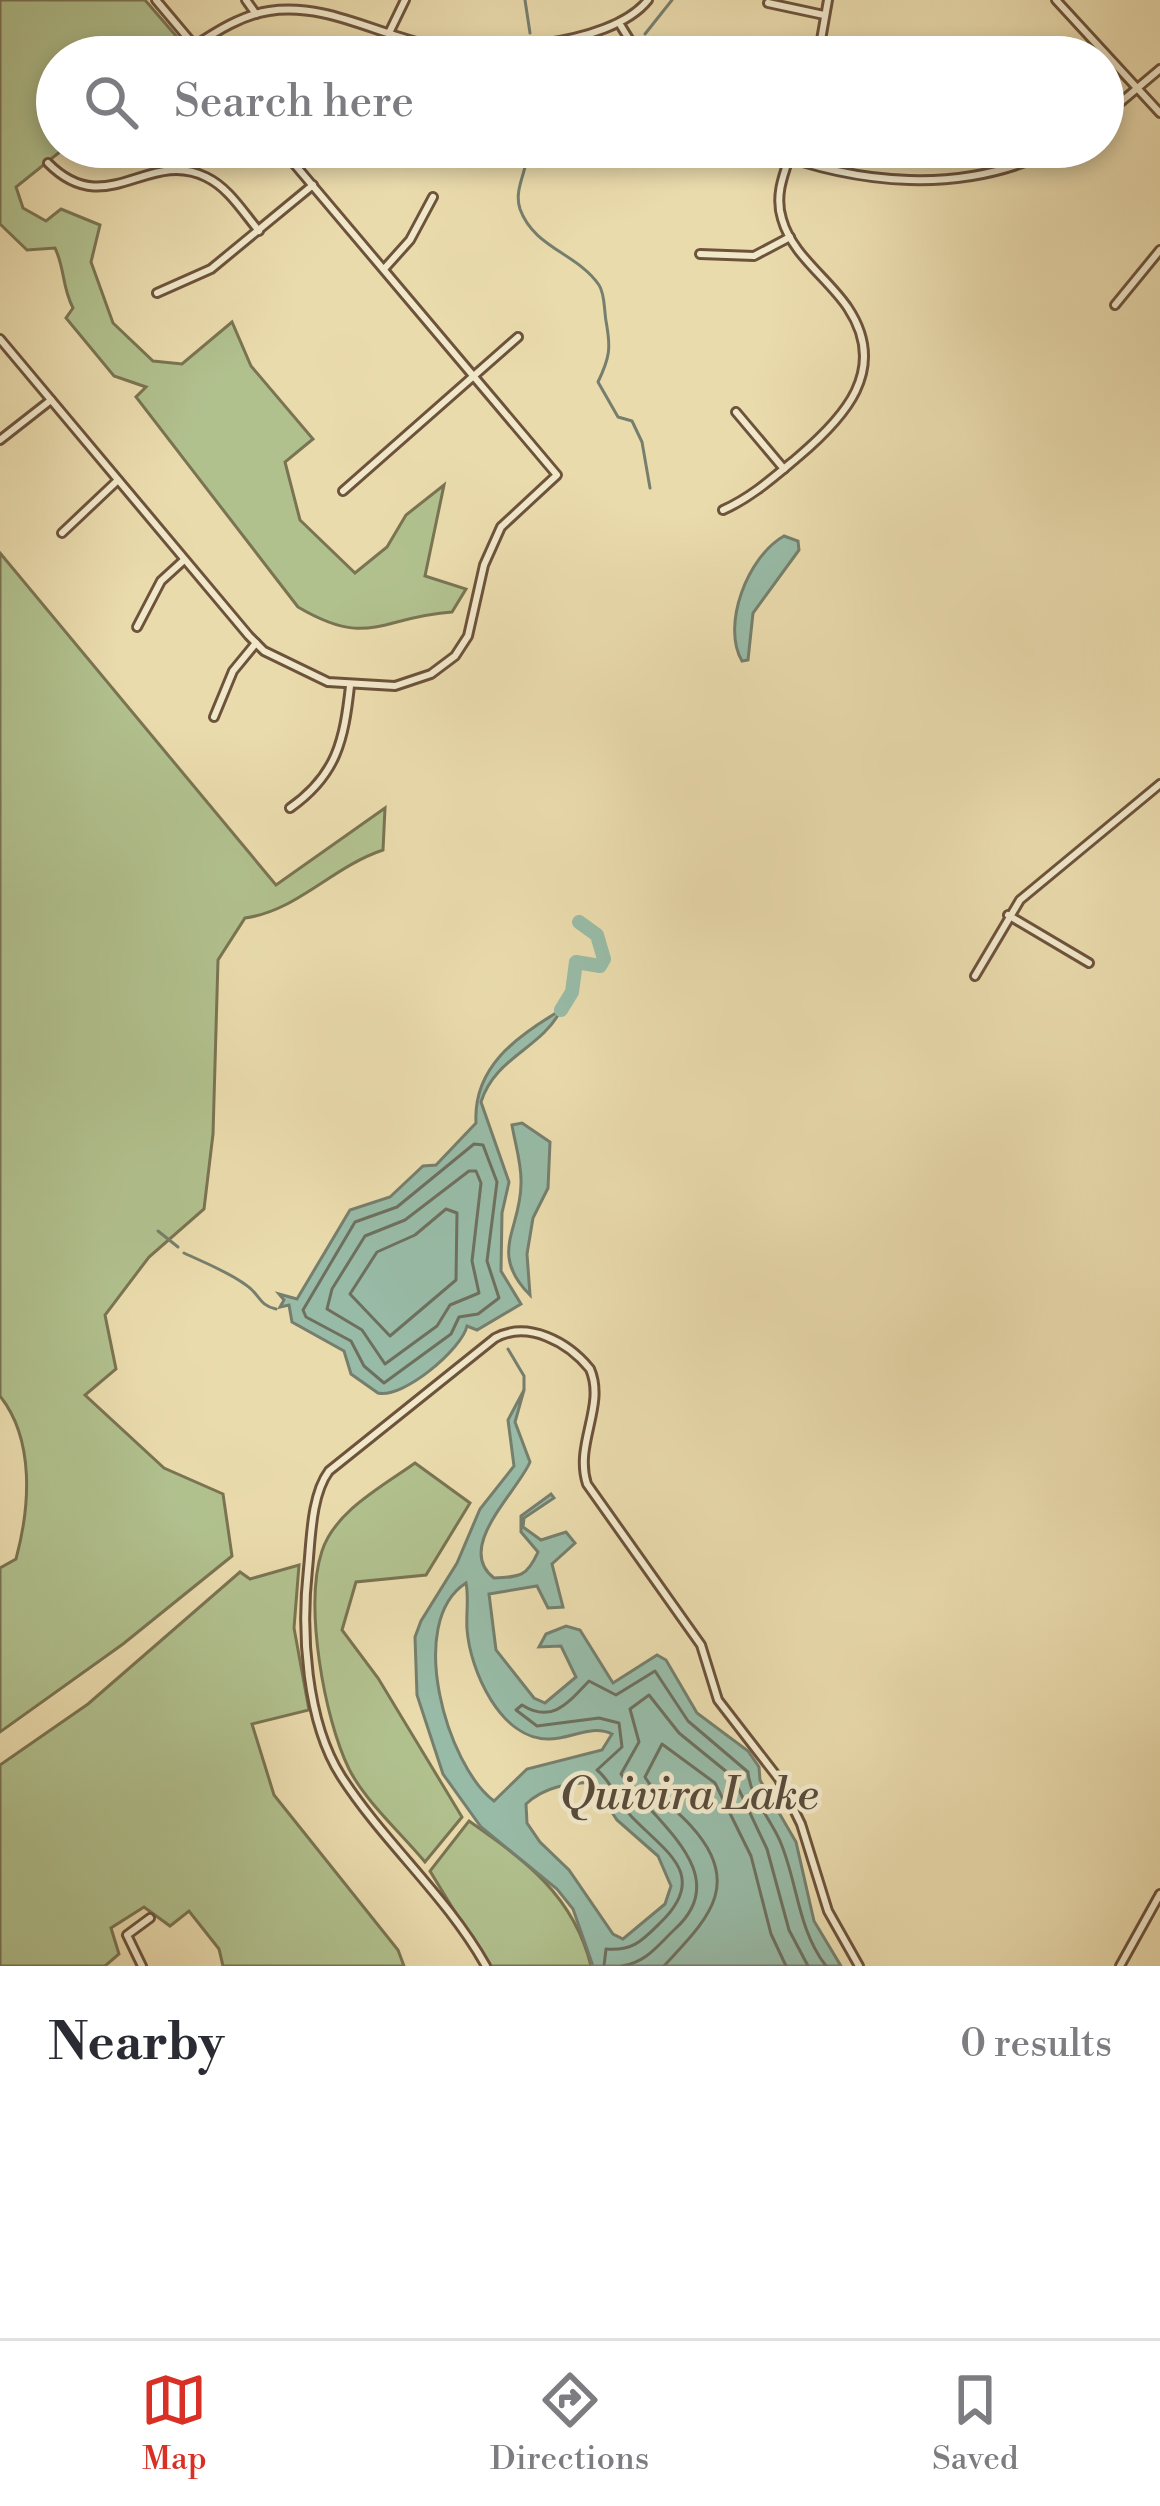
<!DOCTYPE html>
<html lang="en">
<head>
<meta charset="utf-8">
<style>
  :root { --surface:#fff; --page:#f2f2f3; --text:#2b2b33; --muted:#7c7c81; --line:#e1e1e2; --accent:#d93025 }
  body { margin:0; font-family:"Libre Bodoni",serif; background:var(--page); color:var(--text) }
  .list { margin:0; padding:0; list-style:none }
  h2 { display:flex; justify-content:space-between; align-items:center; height:156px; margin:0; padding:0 48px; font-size:51px }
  h2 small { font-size:39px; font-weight:400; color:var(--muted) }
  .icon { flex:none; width:66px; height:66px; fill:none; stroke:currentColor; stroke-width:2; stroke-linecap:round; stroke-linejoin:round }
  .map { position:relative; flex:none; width:1160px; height:1966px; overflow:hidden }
  .search { position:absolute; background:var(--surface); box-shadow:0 6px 18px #0003; left:36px; right:36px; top:36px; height:132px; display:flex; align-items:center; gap:30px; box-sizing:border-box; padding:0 42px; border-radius:66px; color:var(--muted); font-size:45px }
  .sheet { height:372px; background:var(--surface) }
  nav { display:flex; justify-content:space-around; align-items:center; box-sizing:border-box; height:168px; border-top:3px solid var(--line); background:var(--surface); font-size:33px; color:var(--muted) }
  nav a { display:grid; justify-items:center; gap:6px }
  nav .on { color:var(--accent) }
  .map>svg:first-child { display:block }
</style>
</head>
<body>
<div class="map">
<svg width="1160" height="1966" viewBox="0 0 1160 1966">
  <rect width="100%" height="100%" fill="#eadbad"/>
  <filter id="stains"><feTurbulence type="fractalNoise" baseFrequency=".00167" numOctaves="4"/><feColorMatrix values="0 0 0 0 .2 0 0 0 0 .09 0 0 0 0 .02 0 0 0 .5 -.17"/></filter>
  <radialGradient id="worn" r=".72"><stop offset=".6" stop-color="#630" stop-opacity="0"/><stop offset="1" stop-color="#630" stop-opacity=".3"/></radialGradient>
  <g fill="#b1c18e" stroke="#7a7452" stroke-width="3">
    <path d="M 0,0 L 145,0 L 183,44 L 176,57 L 57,57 L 57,147 L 66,147 L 16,187 L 23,208 L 46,221 L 61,209 L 100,225 L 91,262 L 113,323 L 153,361 L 182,364 L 232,322 L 251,366 L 313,439 L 285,462 L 300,520 L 355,573 L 387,547 L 406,515 L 444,485 L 425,576 L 466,589 L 452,612 C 380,617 369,649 298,607 L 136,397 L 146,387 L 114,376 L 66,318 L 73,308 C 62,287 65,269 55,248 L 27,250 L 0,224 Z"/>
    <path d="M 0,553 L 276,885 L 385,808 L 383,850 C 332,867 297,911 245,918 L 218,960 L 213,1134 L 204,1209 L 149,1257 L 105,1315 L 116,1369 L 85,1395 L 164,1468 L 223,1494 L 232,1556 L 123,1644 L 0,1732 L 0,1568 L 16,1559 C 30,1507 35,1440 0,1396 Z"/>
    <path d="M 415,1463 L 470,1503 L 426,1575 L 356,1582 L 342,1630 L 378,1678 L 462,1817 L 425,1862 C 401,1833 366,1802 349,1769 C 324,1718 304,1605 322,1551 C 335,1511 383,1486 415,1463 Z"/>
    <polygon points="299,1565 294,1628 309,1710 252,1724 274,1795 398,1950 404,1966 223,1966 219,1949 189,1911 170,1926 144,1907 111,1928 119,1954 105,1966 0,1966 0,1765 88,1704 240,1572 250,1579"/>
    <path d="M 469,1821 C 525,1860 574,1896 591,1966 L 488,1966 L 430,1871 Z"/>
  </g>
  <g fill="#98bba7" stroke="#767f6d" stroke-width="3" fill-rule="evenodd">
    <path d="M 784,536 L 798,541 L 799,550 L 753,613 L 748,660 L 742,661 C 721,625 748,556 784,536 Z"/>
    <path d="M 561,1010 C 541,1049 495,1057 481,1102 L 509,1182 L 502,1213 L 501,1271 L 521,1304 L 477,1330 L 467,1326 C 462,1349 403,1399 378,1393 L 351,1374 L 344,1351 L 292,1322 L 289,1305 L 280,1307 L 284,1300 L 279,1294 L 297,1299 L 350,1210 L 390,1197 L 423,1166 L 436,1165 L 476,1123 C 473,1068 515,1037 561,1010 Z"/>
    <path d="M 522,1123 L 550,1142 L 548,1188 L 533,1218 L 527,1254 L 530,1295 C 488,1253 521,1229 521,1184 C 522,1164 515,1144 512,1125 Z"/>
    <path d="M 524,1390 L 515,1422 L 530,1462 C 518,1491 454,1548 494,1578 C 521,1577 527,1576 538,1552 L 521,1532 L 521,1516 L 551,1494 L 554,1498 L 524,1518 L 523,1527 L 541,1540 L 566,1532 L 575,1543 L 552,1564 L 563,1607 L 548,1608 L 537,1586 L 489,1594 L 496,1650 L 534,1698 L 545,1703 L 576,1677 L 561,1646 L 539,1647 L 546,1634 L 566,1626 L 580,1630 L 613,1683 L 657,1655 L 666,1660 L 697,1713 L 748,1751 L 759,1767 L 760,1780 L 796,1842 L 814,1921 L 841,1966 L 593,1966 L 573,1909 L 557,1889 L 481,1827 L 443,1774 L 417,1695 L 415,1637 L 421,1621 L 457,1563 L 480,1509 L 514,1466 L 508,1420 ZM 466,1583 C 469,1597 466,1613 467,1629 C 470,1671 501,1740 549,1739 C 571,1739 591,1724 612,1734 L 602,1750 L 527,1769 L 494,1801 C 447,1766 405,1622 466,1583 ZM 592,1782 L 617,1820 L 658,1856 L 671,1886 L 665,1904 L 623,1939 L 613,1934 L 569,1870 L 540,1842 L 527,1823 L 526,1804 C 545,1786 568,1784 592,1782 Z"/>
  </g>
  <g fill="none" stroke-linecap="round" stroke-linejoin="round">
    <g stroke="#6e705f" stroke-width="3">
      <polygon points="474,1144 483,1145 497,1182 487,1261 499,1298 478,1314 459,1317 451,1334 384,1383 364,1366 351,1341 306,1317 303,1310 355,1222 397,1207"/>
      <polygon points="469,1171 476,1171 481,1183 472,1261 479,1293 450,1305 437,1326 385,1364 362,1330 327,1309 332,1289 365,1236 405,1220"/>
      <polygon points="446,1209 457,1213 456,1280 390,1336 350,1294 377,1252 415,1235"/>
      <path d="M 604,1966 L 606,1949 C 633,1951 642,1941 661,1922 C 710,1874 664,1851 631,1816 C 618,1802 612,1782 597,1770 L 622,1747 L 619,1723 L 599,1718 L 537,1726 L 516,1710 L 522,1705 C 552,1724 568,1703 589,1681 L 616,1695 L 655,1671 L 688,1721 L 748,1772 C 750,1797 770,1818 780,1841 C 798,1883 797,1928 826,1966"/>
      <path d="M 622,1966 C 647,1962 658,1945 675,1929 C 737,1873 650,1819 621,1774 L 639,1742 L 630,1709 L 649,1695 L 679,1733 L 733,1777 L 767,1849 L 789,1930 L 808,1966"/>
      <path d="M 664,1966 C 704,1922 746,1886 691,1826 C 675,1808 657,1798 645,1777 L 662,1744 L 715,1783 L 751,1856 L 771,1934 L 786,1966"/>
    </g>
    <g stroke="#767f6d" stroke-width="3">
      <polyline points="525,0 530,33"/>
      <polyline points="645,34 672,0"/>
      <polyline points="533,56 533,57"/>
      <polyline points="618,57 619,56"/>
      <path d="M 528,147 C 529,169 513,188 520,209 C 534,248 577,253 599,285 C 605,294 604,309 606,321 C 611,348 610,357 598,382 L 618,417 L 632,421 L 642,442 L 650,488"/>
      <polyline points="158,1231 178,1247"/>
      <path d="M 184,1253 C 205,1263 227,1271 246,1285 C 260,1294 258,1305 276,1309"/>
      <polyline points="508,1349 524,1376 524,1390"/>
    </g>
    <polyline stroke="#98bba7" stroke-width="14" points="561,1010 572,992 576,962 600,966 604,959 597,935 579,922"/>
    <g stroke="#6d533c" stroke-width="12">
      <g id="street">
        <polyline points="156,0 204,57"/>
        <polyline points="246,0 256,14"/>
        <polyline points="1056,0 1160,113"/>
        <polyline points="768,3 824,15"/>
        <polyline points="621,26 640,57"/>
        <polyline points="389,33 405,0"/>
        <path d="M 194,46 C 217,31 242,15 269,11 C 324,3 370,31 421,43 C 478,55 610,48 648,0"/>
        <polyline points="818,57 828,0"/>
        <polyline points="1103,117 1160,69"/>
        <path d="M 759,147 C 855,185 964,197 1059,147"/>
        <path d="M 48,163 C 106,222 148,148 206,177 C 229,188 243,212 259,231"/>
        <polyline points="700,254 754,256 790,237"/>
        <polyline points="384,269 410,240 433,197"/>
        <polyline points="157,293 211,269 313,185"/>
        <polyline points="1115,305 1160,250"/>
        <polyline points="0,339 249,636 264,651 328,682 395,686 431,674 455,656 468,636 484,565 501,527 557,475 280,147"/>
        <polyline points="736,412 784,469"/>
        <polyline points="0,440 51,400"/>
        <polyline points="343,491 518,337"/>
        <path d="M 723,510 C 752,497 774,477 798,457 C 844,418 889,370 848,308 C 828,278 792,255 782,219 C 774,194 785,171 793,147"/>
        <polyline points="62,533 118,480"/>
        <polyline points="137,627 161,581 184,560"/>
        <polyline points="214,717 233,671 256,643"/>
        <path d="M 290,808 C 337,775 344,740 350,686"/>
        <polyline points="1008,915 1089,963"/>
        <polyline points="975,976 1020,900 1160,784"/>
        <polyline points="142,1966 127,1935 150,1918"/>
        <path d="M 486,1966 C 446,1895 384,1843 341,1776 C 306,1721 301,1631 308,1569 C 311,1540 311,1495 329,1471 L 495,1338 C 528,1320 568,1342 590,1369 C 606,1406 574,1444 587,1484 L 701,1645 L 718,1700 L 779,1779 L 801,1824 L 828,1911 L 859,1966"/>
        <polyline points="1120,1966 1160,1894"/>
      </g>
    </g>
    <use href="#street" stroke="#f1e8ca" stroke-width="6"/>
  </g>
  <g text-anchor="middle" stroke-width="9" stroke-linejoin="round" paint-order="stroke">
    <g font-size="45" font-style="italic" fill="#584b3b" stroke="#f1e8ca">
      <text x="689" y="1809">Quivira Lake</text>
    </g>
  </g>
  <rect width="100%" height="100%" filter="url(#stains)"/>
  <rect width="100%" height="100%" fill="url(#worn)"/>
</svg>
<div class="search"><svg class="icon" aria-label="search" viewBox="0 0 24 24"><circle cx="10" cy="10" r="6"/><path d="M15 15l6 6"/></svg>Search here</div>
</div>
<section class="sheet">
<h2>Nearby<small>0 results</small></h2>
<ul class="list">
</ul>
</section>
<nav>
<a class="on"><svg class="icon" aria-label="map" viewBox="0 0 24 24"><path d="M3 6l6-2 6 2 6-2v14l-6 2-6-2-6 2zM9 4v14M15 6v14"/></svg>Map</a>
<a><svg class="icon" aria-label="directions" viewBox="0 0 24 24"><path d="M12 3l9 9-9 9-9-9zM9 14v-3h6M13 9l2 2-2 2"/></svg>Directions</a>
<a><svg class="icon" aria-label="saved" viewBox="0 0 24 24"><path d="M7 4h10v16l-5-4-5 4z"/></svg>Saved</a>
</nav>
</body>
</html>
